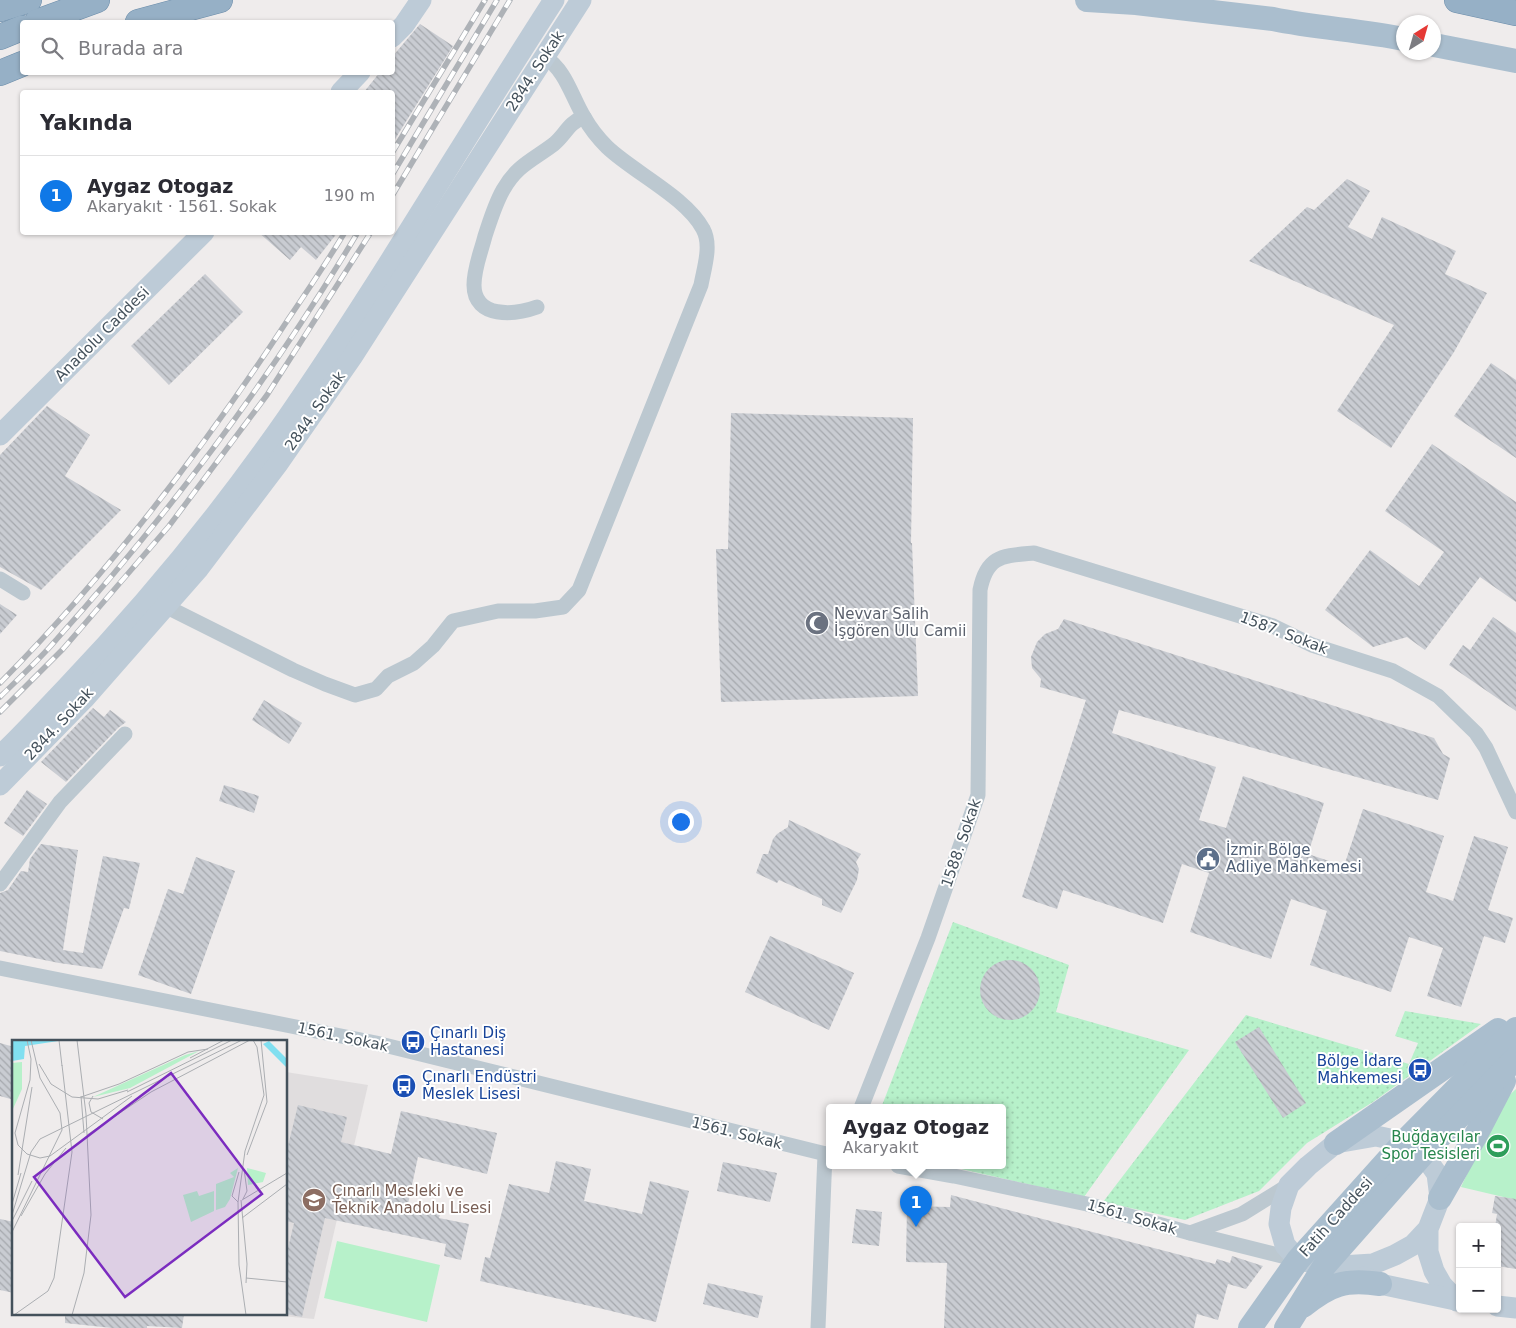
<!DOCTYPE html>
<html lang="tr">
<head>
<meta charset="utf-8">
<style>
  :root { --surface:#fff; --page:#f7f7f7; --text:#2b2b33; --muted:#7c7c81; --line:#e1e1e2; --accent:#0f78e7 }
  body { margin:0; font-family:"DejaVu Sans",sans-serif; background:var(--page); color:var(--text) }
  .controls { position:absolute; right:15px; bottom:15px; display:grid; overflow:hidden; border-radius:5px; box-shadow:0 1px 4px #0004 }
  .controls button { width:45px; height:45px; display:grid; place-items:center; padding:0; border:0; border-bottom:1px solid var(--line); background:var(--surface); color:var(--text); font:25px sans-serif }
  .compass { position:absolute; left:1396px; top:15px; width:45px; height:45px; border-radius:50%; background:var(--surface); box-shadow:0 1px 4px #0004; rotate:37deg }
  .you { position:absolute; left:680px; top:821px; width:18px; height:18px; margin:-12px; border:4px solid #fff; border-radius:50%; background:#1a73e8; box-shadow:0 0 0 8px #1a73e833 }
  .badge { display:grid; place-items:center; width:32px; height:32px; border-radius:50%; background:var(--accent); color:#fff; font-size:16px; font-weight:700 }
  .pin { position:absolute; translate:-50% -41px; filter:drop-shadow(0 1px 2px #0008) }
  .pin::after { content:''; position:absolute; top:26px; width:18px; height:15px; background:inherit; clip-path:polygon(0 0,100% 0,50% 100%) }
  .popup { position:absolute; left:826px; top:1104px; width:180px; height:65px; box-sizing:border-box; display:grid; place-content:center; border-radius:5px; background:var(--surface); filter:drop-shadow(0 1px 4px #0005); font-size:16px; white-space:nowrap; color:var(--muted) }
  .popup b { font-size:19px; color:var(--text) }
  .popup::after { content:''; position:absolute; left:50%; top:100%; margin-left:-10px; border:10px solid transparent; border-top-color:var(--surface) }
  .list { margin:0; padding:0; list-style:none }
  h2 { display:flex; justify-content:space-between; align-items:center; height:65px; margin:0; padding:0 20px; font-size:21px }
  h2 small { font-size:16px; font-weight:400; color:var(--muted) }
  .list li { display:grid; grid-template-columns:32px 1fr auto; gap:15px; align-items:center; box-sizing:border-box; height:80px; padding:0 20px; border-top:1px solid var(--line) }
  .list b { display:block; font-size:19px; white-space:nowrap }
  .list p { margin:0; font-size:16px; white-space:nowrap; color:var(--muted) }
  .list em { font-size:16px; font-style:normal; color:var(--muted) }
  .icon { flex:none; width:28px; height:28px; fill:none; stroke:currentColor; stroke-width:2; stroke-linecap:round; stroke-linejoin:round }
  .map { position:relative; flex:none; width:1516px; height:1328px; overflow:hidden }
  .search { position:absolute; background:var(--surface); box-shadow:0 1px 4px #0004; left:20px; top:20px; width:375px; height:55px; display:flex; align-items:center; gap:12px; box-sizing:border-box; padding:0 18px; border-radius:5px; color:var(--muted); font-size:19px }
  .panel { position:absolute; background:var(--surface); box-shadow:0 1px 4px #0004; left:20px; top:90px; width:375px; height:145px; border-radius:5px }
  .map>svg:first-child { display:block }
</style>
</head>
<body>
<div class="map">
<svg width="1516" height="1328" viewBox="0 0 1516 1328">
  <defs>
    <pattern id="grass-dots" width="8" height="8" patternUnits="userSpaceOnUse" patternTransform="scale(1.25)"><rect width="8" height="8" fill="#b7f1ca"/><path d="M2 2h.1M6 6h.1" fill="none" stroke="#9fd0b0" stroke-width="1.8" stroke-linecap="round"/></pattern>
    <pattern id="building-back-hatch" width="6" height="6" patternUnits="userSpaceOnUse" patternTransform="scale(1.25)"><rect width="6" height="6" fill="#c9ccd2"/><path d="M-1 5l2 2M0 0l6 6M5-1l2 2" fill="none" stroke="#a5a8ad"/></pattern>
  </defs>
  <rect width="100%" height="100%" fill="#efecec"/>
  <polygon fill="#e0ddde" points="286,1072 368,1085 314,1319 260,1314 286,1314"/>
  <g fill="url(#grass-dots)">
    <polygon points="953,922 1069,965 1056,1012 1189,1050 1084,1197 948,1166 1002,1166 1002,1108 881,1108"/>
    <polygon points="1405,1011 1481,1024 1373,1102 1307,1143 1259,1191 1185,1220 1103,1202 1246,1015 1409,1064 1418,1043 1395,1036"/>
  </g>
  <g fill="#b7f1ca">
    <polygon points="1516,1089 1516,1200 1461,1187 1499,1105"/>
    <polygon points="337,1241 440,1265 427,1322 324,1298"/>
  </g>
  <g fill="url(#building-back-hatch)">
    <polygon points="420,24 453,46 392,144 392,92 364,92 380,72 392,72 392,57"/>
    <polygon points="1347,179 1370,191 1348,227 1372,239 1382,217 1456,251 1445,274 1487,293 1454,352 1391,448 1337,411 1394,325 1249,261 1307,207 1314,210"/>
    <polygon points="258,232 338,232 316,260 301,247 290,260"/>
    <polygon points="205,274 243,312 169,385 131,346"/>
    <polygon points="1491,363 1516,380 1516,458 1454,416"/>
    <polygon points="47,406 90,435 65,476 121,510 41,590 0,567 0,455"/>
    <polygon points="731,413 913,418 911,543 912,543 918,696 721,702 716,549 728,549"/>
    <polygon points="1432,444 1516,502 1516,602 1480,577 1425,650 1407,637 1373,647 1325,610 1370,550 1419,586 1444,552 1385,511"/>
    <polygon points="0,604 17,615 0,634"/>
    <polygon points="1493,617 1516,633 1516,711 1449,665 1463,645 1470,650"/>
    <polygon points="1064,619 1434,738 1443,754 1450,758 1438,800 1119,710 1112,733 1216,767 1199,820 1226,828 1243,776 1324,803 1308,854 1344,866 1363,809 1444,836 1426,892 1453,901 1474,836 1508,847 1488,910 1513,918 1505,943 1484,936 1461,1007 1427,996 1443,948 1409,937 1391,992 1310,965 1327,911 1291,899 1271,959 1190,932 1209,873 1182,864 1163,923 1063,890 1057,909 1022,897 1086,700 1040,687 1041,679 1032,668 1031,657 1037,642 1045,634 1058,629"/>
    <polygon points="264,700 302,723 289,744 252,720"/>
    <polygon points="93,708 104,717 110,710 126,722 118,728 66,782 41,762"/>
    <polygon points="224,785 259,796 254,813 219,801"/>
    <polygon points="27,790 47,804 23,836 4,823"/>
    <polygon points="789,820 861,854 856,862 859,869 857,880 841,913 822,905 822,899 779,880 777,883 756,873 763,854 768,854 773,839 777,834 788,827"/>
    <polygon points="41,844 78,850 63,950 83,953 103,856 140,863 129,909 124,908 102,969 59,963 0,951 0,893 8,890 21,871 28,872 30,859"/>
    <polygon points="196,857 235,871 191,994 138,975 168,889 183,894"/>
    <polygon points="770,936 854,973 829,1030 745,992"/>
    <circle cx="1010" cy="990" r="30"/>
    <polygon points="1259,1027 1306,1103 1283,1118 1235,1042"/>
    <polygon points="0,1043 14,1047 14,1100 0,1096"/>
    <polygon points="298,1105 347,1117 341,1142 391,1154 401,1111 497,1133 487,1174 418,1157 408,1204 441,1211 439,1218 469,1224 461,1260 444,1256 446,1244 325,1218 302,1317 286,1314 286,1257 294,1223 286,1221 286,1154"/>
    <polygon points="556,1161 591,1169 584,1201 642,1214 650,1181 689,1191 656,1322 603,1309 480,1281 485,1257 490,1258 509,1184 549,1193"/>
    <polygon points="723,1162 777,1173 770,1202 717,1191"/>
    <polygon points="951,1195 1215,1264 1217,1259 1230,1263 1232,1256 1263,1266 1246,1289 1228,1284 1218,1320 1197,1314 1194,1328 944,1328 947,1263 906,1262 907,1206 950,1207"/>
    <polygon points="1495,1196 1516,1199 1516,1269 1497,1266 1497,1227 1495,1227 1497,1214 1492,1213"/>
    <polygon points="856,1209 882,1212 879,1246 852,1243"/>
    <polygon points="0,1219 14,1222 14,1293 0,1290"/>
    <polygon points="708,1283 763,1296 758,1318 703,1304"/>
    <polygon points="65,1314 184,1314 182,1328 147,1326 147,1328 112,1328 65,1323"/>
  </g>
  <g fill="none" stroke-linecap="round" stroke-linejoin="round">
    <g stroke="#6c8daa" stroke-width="26">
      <g id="trunk">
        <polyline points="1457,0 1516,13"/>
        <polyline points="0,9 29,0"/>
        <polyline points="37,22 97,0"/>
        <polyline points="138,22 220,0"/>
        <polyline points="0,37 22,28"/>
        <polyline points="0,73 22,64"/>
      </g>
    </g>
    <g stroke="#bcc8d0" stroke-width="15">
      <path d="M 537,307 C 515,315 474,319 474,285 C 474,268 481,252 485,236 C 490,221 495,204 503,190 C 517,165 533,160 554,144 C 566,134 568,123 584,117"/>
      <polyline points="0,579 23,593"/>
      <path d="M 165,606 L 293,670 L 325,684 L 355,695 L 376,689 L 388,676 L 414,663 L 433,646 L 453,621 L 498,611 L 535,611 L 563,607 L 579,590 L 701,285 C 704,268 712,245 703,229 C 686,197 633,172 607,147 C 599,139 589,126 584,117 C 571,95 566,71 545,57"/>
      <polyline points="0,884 60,802 125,734"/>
      <polyline points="0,968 376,1043 830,1155"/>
      <path d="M 861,1108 L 928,938 L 978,795 L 980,590 C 987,555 1003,556 1034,553 L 1273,626 L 1312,645 L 1393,671 L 1438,696 L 1476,733 L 1486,748 L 1516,812"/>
      <polyline points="898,1166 954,1176 1087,1204 1190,1233 1298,1260"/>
      <polyline points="1190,1233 1242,1214 1289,1185"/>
      <polyline points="818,1328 825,1154"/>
    </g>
    <g stroke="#bdcbd7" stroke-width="21">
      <polyline points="392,37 404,25 421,0"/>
      <polyline points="341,92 360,72"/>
      <polyline points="0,435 204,232"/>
      <path d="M 0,756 C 23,734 44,711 66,688 C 146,604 221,513 287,418 C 381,282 464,139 554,0"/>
      <polyline points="0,785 84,699 199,568 277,465 352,357 581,0"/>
      <polyline points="1428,1229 1413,1245 1395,1255 1373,1264 1341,1266 1325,1265 1298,1260 1285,1245 1279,1224 1281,1208 1289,1185 1308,1166 1336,1143 1376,1136 1404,1142 1423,1154 1437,1174 1440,1198 1428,1229 1428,1252 1434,1271 1442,1285 1457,1301"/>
      <polyline points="1364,1277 1380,1284 1460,1301"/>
      <polyline points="1497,1306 1516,1308"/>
    </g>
    <g stroke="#aabece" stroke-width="24">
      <path d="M 1087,0 L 1136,3 L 1273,19 C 1316,28 1360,30 1404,39"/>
      <polyline points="1434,45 1516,61"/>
      <polyline points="1336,1143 1498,1030"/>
      <polyline points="1440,1198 1477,1133 1504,1081"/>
      <path d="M 1303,1306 C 1330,1284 1345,1279 1380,1284"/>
      <polyline points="1250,1328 1298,1260 1404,1142 1516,1029"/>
      <polyline points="1286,1328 1325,1265 1423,1154 1516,1058"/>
    </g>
    <use href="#trunk" stroke="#96b0c6" stroke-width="25"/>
    <g stroke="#aeb2b7" stroke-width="5.5">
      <g id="rail">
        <polyline points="392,153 485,0"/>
        <polyline points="392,175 497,0"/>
        <polyline points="392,196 510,0"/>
        <path d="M 0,683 C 109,573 204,448 289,318 C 308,290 327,262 345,232"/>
        <path d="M 0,697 C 19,678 39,660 56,640 C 169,514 271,378 358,232"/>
        <polyline points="0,712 63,649 169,526 267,395 371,232"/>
      </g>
    </g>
    <use href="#rail" stroke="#fff" stroke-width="4" stroke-dasharray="11" stroke-linecap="butt"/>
  </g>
  <defs>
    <g id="mosque-disc" transform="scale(1.25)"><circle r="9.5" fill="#6b7280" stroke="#fff"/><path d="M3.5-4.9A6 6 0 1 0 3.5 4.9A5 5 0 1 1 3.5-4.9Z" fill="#fff"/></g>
    <g id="civic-disc" transform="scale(1.25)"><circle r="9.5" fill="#5c6f8a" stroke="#fff"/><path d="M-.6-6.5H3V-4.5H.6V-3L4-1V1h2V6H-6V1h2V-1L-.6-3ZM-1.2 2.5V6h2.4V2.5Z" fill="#fff"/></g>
    <g id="bus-disc" transform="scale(1.25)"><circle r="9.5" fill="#1a4fb4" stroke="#fff"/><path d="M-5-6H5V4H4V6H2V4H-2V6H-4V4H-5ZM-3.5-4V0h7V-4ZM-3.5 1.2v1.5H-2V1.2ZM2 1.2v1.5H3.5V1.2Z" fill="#fff"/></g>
    <g id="stadium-disc" transform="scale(1.25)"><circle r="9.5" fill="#2e9e5b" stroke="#fff"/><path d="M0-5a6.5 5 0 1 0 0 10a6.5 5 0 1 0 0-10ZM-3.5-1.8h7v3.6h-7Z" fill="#fff"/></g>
    <g id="school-disc" transform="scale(1.25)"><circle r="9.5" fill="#8d6e63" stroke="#fff"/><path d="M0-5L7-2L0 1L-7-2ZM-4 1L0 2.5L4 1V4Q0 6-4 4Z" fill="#fff"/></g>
  </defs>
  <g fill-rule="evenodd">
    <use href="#mosque-disc" x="817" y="623"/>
    <use href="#civic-disc" x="1208" y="859"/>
    <use href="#bus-disc" x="413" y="1042"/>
    <use href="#bus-disc" x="1420" y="1070"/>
    <use href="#bus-disc" x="404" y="1086"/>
    <use href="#stadium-disc" x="1498" y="1146"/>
    <use href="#school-disc" x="314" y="1200"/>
  </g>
  <g text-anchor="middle" stroke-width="4" stroke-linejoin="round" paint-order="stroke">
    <g font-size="15" fill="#44515b" stroke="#fff">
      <text transform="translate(535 71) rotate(-57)" y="5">2844. Sokak</text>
      <text transform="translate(102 334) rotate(-45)" y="5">Anadolu Caddesi</text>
      <text transform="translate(315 411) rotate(-55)" y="5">2844. Sokak</text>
      <text transform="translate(1284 633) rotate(21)" y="5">1587. Sokak</text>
      <text transform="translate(59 724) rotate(-47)" y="5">2844. Sokak</text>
      <text transform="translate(961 843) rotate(-71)" y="5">1588. Sokak</text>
      <text transform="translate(343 1037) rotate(12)" y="5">1561. Sokak</text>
      <text transform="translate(737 1133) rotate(14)" y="5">1561. Sokak</text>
      <text transform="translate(1132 1217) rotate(16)" y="5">1561. Sokak</text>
      <text transform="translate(1336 1217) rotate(-48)" y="5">Fatih Caddesi</text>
    </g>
    <g font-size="15" fill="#5b616d" stroke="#fff" text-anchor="start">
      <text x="834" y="619">Nevvar Salih<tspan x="834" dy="17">İşgören Ulu Camii</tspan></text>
    </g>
    <g font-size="15" fill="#4e5e75" stroke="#fff" text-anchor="start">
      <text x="1226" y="855">İzmir Bölge<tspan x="1226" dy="17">Adliye Mahkemesi</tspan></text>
    </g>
    <g font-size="15" fill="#164399" stroke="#fff" text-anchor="start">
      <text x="430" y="1038">Çınarlı Diş<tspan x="430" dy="17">Hastanesi</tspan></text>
      <text x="1402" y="1066" text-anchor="end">Bölge İdare<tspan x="1402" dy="17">Mahkemesi</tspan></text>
      <text x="422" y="1082">Çınarlı Endüstri<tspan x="422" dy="17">Meslek Lisesi</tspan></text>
    </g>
    <g font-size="15" fill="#27864d" stroke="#fff" text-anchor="end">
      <text x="1480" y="1142">Buğdaycılar<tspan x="1480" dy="17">Spor Tesisleri</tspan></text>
    </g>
    <g font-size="15" fill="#785e54" stroke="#fff" text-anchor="start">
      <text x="332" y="1196">Çınarlı Mesleki ve<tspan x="332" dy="17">Teknik Anadolu Lisesi</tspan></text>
    </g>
  </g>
  <g transform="translate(12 1040)">
    <rect width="275" height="275" fill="#efecec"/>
    <path d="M 187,11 L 118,48 L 81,57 L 173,15 ZM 226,128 L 218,159 L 213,167 L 204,170 L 204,144 L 222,137 L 218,133 ZM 185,151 L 187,156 L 202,151 L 202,171 L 179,182 L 171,155 Z" fill="#b7f1ca"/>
    <path d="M 10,22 L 10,49 L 0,71 L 0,23 Z" fill="#b7f1ca"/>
    <path d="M 235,128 L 254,133 L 251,142 L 236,145 Z" fill="#b7f1ca"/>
    <path d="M 0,0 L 53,0 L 13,6 L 12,19 L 0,21 ZM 257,1 L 275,19 L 275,28 L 251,4 Z" fill="#81dff0"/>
    <path fill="none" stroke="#abaeb2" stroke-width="1" d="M 15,0 L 19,19 L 18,40 L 3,93 L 6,105 L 15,114 L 28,118 L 38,116 L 120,56M 47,0 L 50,26M 178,18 L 212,0M 27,24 L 39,44 L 60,57 L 86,59 L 116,50M 115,52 L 220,0M 69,56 L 72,93M 81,56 L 77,63 L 79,72 L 91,79M 69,57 L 107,44 L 176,12 L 196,9M 75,95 L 139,52 L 238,0M 235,115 L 255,62 L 249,0M 6,135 L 20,47M 231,159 L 235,151 L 232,129M 229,160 L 235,224 L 234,243M 230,160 L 275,133M 226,162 L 220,156 L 227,132M 0,164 L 9,133M 0,175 L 19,112 L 28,99 L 230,0M 9,176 L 33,134 L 54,108M 230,178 L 275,144M 0,181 L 20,141M 0,192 L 50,90 L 48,73 L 28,38 L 19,0M 234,238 L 275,242M 2,275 L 36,251 L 42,238 L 60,112 L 50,25M 60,275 L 72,233 L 79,175 L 74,74 L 65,0M 234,275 L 227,225 L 226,162 L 233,111 L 252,55 L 245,7 L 241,0"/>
    <path fill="#7b2cbf" fill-opacity="0.15" stroke="#7b2cbf" stroke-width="2.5" d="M 159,33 L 250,154 L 113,257 L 22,137 Z"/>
    <rect width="275" height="275" fill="none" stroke="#44515b" stroke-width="2.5"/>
  </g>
</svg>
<div class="controls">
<button>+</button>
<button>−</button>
</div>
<svg class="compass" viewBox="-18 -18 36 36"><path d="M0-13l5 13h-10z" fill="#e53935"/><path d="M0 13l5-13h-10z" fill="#7c7c81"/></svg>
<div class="you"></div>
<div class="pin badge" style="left:916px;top:1227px">1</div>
<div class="popup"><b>Aygaz Otogaz</b>Akaryakıt</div>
<div class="search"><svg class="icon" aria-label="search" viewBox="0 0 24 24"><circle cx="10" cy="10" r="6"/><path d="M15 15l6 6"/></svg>Burada ara</div>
<section class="panel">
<h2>Yakında<small></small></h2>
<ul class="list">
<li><span class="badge">1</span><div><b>Aygaz Otogaz</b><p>Akaryakıt · 1561. Sokak</p></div><em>190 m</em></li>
</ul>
</section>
</div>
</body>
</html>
